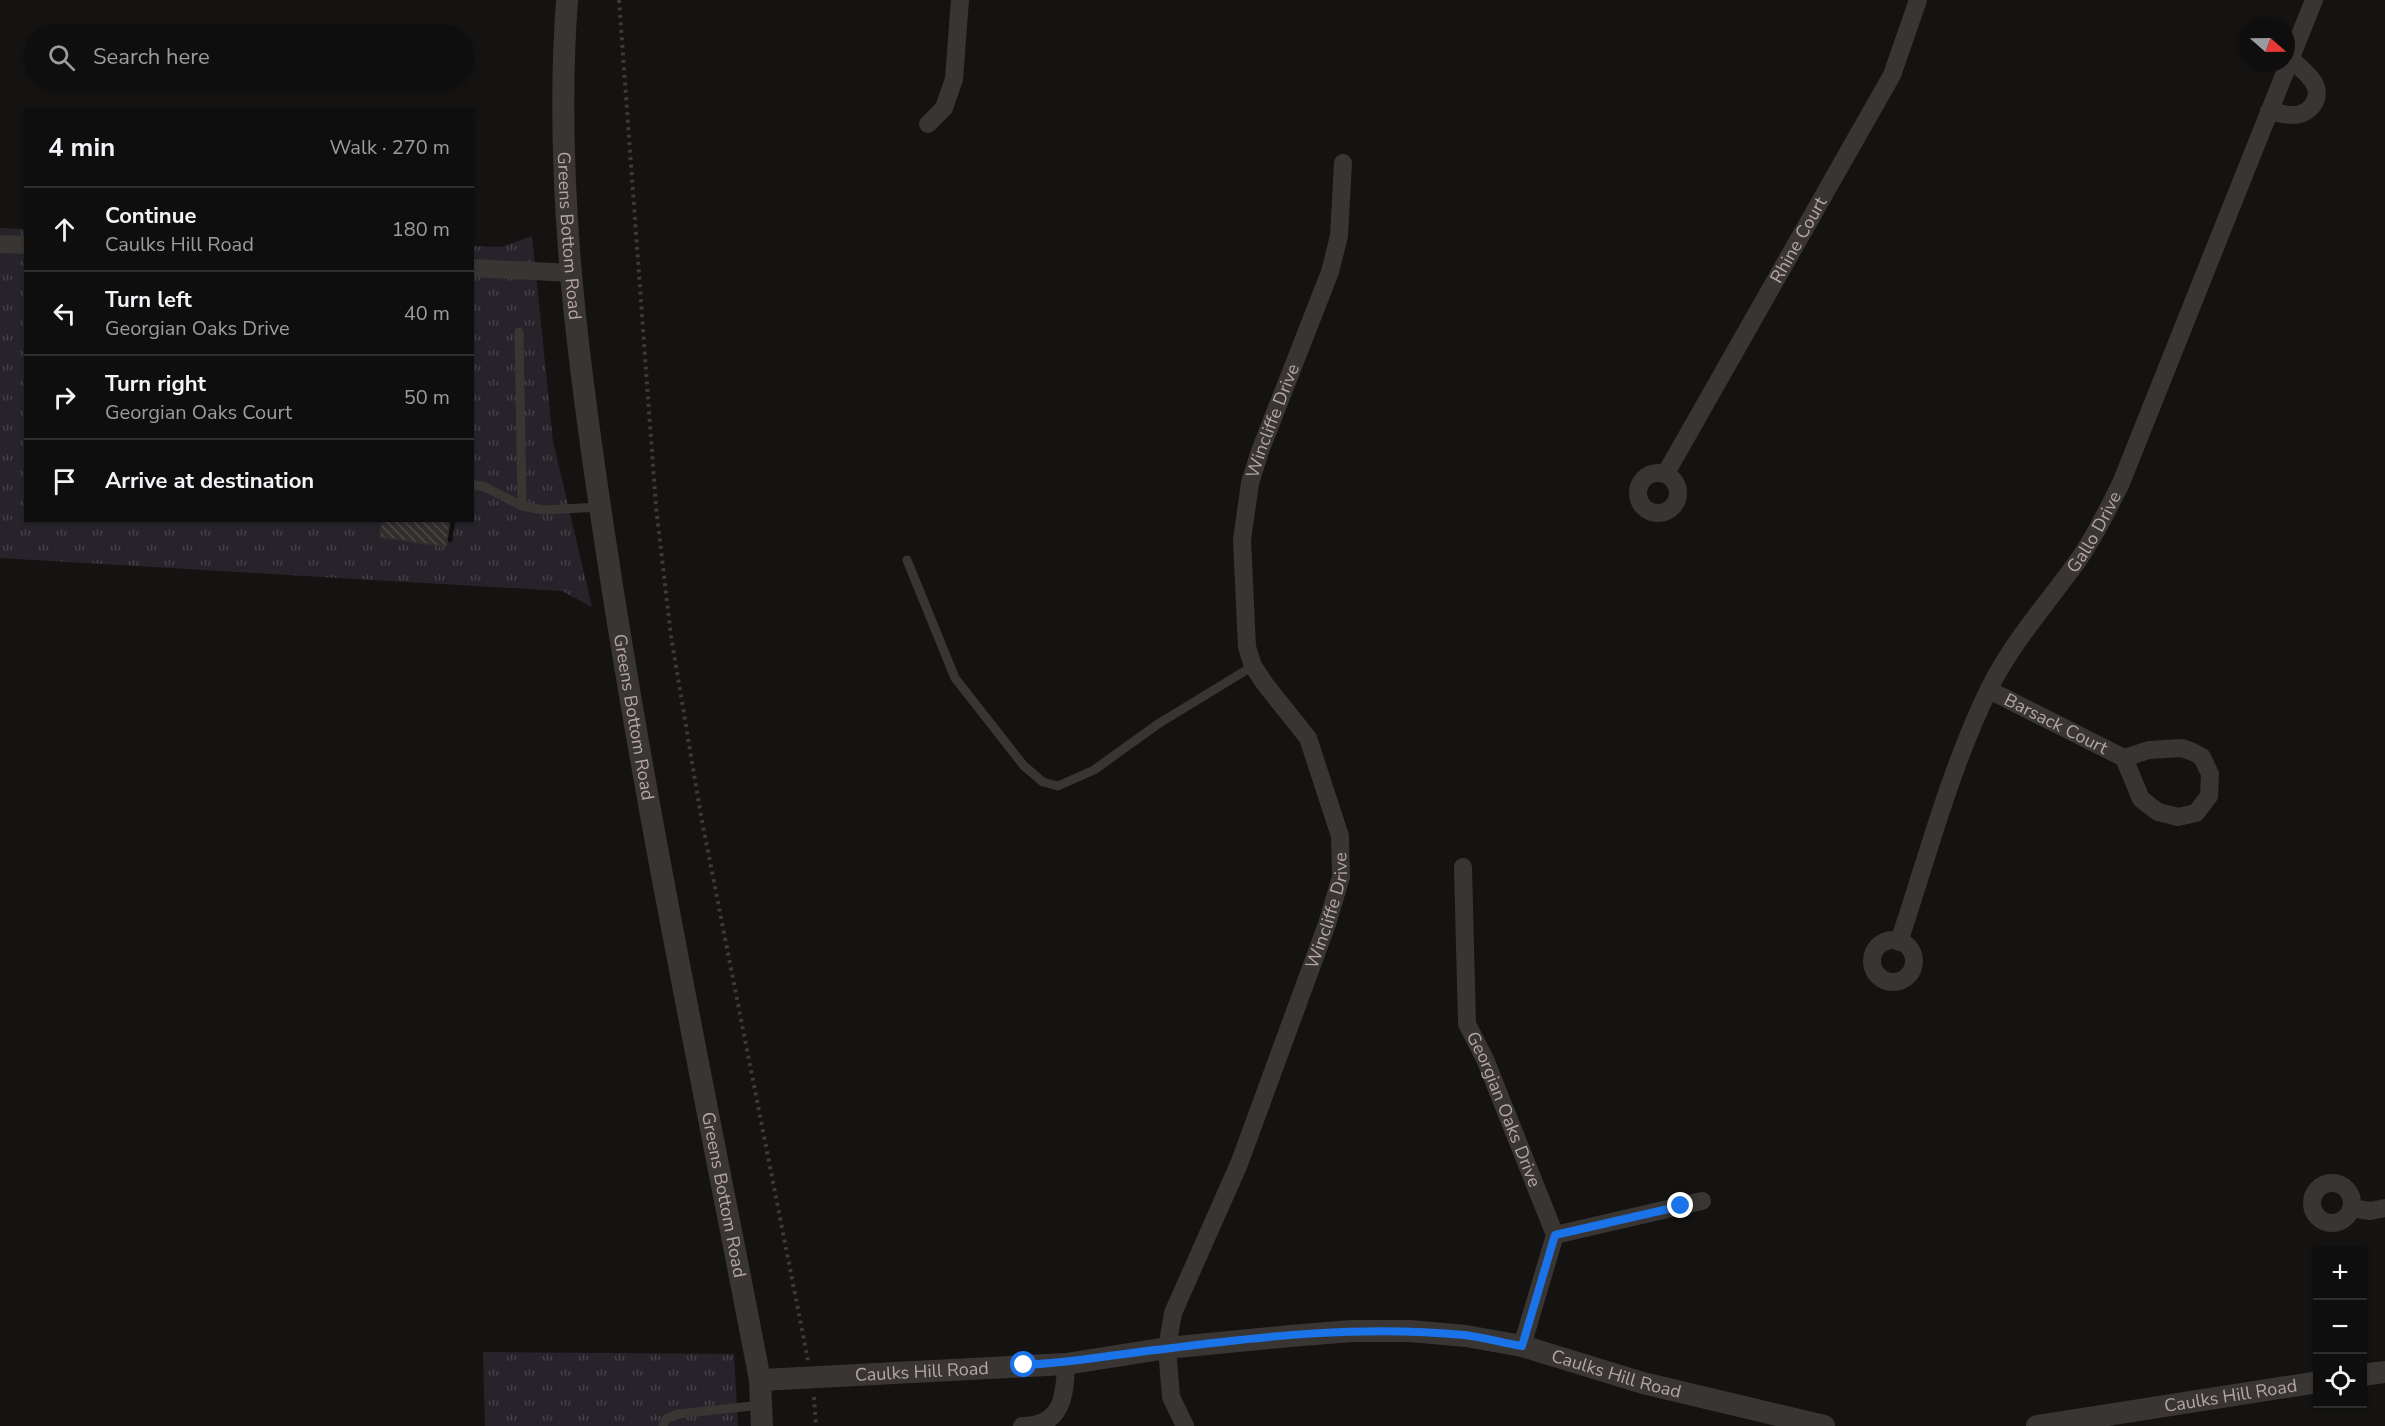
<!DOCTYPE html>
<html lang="en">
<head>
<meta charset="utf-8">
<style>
  :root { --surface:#0f0e0e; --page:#181717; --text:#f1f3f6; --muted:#9b9c9e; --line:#2f2e2e }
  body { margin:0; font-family:"Nunito Sans",sans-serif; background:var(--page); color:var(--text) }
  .controls { position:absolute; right:18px; bottom:18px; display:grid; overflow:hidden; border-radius:0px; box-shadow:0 2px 4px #0004 }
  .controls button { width:54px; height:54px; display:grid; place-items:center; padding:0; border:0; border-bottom:2px solid var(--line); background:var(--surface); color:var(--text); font:30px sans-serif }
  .compass { position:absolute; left:2241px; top:18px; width:54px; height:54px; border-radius:50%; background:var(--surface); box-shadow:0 2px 4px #0004; rotate:110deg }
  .stop { position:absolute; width:18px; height:18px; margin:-14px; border:4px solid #1a73e8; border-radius:50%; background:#fff }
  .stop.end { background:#1a73e8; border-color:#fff; box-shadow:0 2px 6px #0008 }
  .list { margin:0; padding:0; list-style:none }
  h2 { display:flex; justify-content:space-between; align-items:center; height:78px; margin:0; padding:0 24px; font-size:26px }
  h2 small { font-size:20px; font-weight:400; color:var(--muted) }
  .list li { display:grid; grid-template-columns:39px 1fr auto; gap:18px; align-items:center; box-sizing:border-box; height:84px; padding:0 24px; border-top:2px solid var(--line) }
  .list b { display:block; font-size:22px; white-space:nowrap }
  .list p { margin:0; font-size:20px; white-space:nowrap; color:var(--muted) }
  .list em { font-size:20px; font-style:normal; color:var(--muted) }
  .icon { flex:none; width:33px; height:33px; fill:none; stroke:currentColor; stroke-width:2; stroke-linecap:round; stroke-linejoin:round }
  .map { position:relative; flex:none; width:2385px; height:1426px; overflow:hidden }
  .search { position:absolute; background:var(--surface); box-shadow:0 2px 4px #0004; left:24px; top:24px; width:450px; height:66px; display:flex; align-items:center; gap:15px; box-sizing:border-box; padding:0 21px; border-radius:33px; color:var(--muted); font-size:22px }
  .panel { position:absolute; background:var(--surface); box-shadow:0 2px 4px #0004; left:24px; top:108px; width:450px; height:414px; border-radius:0px }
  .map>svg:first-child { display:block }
</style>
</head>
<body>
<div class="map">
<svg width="2385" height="1426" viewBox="0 0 2385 1426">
  <defs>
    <pattern id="grass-tufts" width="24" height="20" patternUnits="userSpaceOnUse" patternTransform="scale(1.5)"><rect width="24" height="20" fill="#27232b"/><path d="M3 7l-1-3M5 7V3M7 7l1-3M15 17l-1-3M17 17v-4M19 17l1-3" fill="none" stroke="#444047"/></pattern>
    <pattern id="building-back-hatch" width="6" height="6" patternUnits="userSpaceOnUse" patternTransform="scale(1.5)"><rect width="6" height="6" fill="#302e2d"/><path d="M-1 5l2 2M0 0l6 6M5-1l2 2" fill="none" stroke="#4c4948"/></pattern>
    <filter id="shadow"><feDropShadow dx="5.5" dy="-5.5" stdDeviation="0" flood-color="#0009"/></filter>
  </defs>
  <rect width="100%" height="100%" fill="#141312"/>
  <g fill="url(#grass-tufts)">
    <polygon points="0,228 25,229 26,520 472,520 473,246 502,247 532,236 553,441 592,607 562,591 0,558"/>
    <polygon points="483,1352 734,1354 738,1426 485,1426"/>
  </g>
  <polygon fill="url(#building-back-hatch)" stroke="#302e2c" stroke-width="1.5" filter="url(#shadow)" points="382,520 450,520 446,547 380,537"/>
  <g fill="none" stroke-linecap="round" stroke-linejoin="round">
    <g stroke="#3f3a39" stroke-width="4" stroke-dasharray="3 4.5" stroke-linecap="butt">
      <polyline points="619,0 656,507 671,636 701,816 808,1360"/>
      <polyline points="814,1397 816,1426"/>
    </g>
    <g stroke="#393533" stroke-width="9">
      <polyline points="519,332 522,506 544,510 600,507"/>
      <polyline points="472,484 485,487 522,506"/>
      <polyline points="907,560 955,678 1024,766 1043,782 1058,786 1094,770 1158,724 1253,666"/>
      <polyline points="663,1426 666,1419 678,1414 761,1405"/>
    </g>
    <g stroke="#393533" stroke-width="18">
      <path d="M 2269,111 C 2277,113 2284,115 2293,115 C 2309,115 2323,99 2314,83 C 2309,74 2299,67 2291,59"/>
      <polyline points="928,124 944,108 954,79 960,0"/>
      <polyline points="0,244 26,245"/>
      <polyline points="472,268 571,273"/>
      <circle cx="1658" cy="493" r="20"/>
      <path id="s1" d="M 1666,473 L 1892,75 L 1918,0"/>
      <path id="s2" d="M 1989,690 L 2124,758 L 2141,799 L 2158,812 L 2178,817 L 2196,813 L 2209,796 L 2210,774 L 2202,757 L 2193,752 L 2182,748 L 2149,750 L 2124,758"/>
      <path id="s3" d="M 1463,867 L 1467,1024 L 1485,1059 L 1555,1235 L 1522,1346"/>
      <circle cx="1893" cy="961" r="21"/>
      <path id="s4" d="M 1899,942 C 1927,858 1950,769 1989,689 C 2012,643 2044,607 2074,566 C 2093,540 2107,511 2121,483 L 2314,0"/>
      <circle cx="2332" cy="1203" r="20"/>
      <polyline points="2351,1208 2370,1211 2385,1208"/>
      <polyline points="1555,1235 1702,1201"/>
      <path d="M 1022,1426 C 1062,1426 1065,1397 1066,1364"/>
      <path id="s5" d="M 1185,1426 L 1171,1397 L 1167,1348 L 1173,1313 L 1239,1164 L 1327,924 L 1341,877 L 1340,836 L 1308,738 L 1265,684 L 1253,666 L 1247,647 L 1242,540 L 1250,483 L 1260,451 L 1330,272 L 1339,236 L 1343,163"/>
    </g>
    <g stroke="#393533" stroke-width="22">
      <path id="s6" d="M 567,0 C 553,189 580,379 609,566 C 651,839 708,1109 760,1380 L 762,1426"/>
      <polyline points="2362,1375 2385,1372"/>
      <path id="s7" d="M 760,1380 L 1066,1364 L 1167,1348 L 1290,1336 L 1352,1331 L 1410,1331 L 1466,1336 L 1522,1346 L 1643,1383 L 1824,1426"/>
      <path id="s8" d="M 2037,1426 L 2318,1382"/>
    </g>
  </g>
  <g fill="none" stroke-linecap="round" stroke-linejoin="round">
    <path stroke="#1a73e8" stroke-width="8" d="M 1024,1365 C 1071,1363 1117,1354 1164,1349 C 1263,1336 1364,1325 1464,1335 C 1483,1337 1503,1343 1522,1346 L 1555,1235 L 1681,1206"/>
  </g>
  <g text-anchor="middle" stroke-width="6" stroke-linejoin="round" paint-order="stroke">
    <g font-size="18" fill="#b4a6a4" stroke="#0f0e0d">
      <text dy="6" stroke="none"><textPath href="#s6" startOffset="236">Greens Bottom Road</textPath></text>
      <text dy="6" stroke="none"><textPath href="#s1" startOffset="268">Rhine Court</textPath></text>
      <text dy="6" stroke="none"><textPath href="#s5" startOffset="1070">Wincliffe Drive</textPath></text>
      <text dy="6" stroke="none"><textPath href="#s4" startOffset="458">Gallo Drive</textPath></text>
      <text dy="6" stroke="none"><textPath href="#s6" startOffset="722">Greens Bottom Road</textPath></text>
      <text dy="6" stroke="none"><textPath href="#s2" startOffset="75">Barsack Court</textPath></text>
      <text dy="6" stroke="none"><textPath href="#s5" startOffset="549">Wincliffe Drive</textPath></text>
      <text dy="6" stroke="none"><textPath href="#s3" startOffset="250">Georgian Oaks Drive</textPath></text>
      <text dy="6" stroke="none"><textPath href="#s6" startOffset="1208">Greens Bottom Road</textPath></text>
      <text dy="6" stroke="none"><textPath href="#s7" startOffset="162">Caulks Hill Road</textPath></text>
      <text dy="6" stroke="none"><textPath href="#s7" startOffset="864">Caulks Hill Road</textPath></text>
      <text dy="6" stroke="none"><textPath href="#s8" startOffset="196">Caulks Hill Road</textPath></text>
    </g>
  </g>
</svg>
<div class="controls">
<button>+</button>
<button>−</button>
<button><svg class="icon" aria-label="locate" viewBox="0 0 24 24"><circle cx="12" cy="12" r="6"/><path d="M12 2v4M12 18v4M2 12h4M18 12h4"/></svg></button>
</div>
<svg class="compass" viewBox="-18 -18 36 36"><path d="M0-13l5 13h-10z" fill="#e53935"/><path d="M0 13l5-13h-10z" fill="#9b9c9e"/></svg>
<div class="stop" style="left:1024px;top:1365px"></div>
<div class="stop end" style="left:1681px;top:1206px"></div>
<div class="search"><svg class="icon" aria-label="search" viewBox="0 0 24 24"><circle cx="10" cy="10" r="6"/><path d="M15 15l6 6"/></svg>Search here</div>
<section class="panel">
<h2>4 min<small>Walk · 270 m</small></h2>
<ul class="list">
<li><svg class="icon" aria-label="ahead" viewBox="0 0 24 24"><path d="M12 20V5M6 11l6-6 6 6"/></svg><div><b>Continue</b><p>Caulks Hill Road</p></div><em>180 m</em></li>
<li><svg class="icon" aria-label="left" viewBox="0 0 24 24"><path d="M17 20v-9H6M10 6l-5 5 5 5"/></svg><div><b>Turn left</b><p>Georgian Oaks Drive</p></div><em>40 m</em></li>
<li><svg class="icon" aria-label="right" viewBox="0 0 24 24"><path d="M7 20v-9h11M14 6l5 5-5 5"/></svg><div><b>Turn right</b><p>Georgian Oaks Court</p></div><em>50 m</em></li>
<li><svg class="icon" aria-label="arrive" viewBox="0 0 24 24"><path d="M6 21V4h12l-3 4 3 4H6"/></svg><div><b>Arrive at destination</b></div></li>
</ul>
</section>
</div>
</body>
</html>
